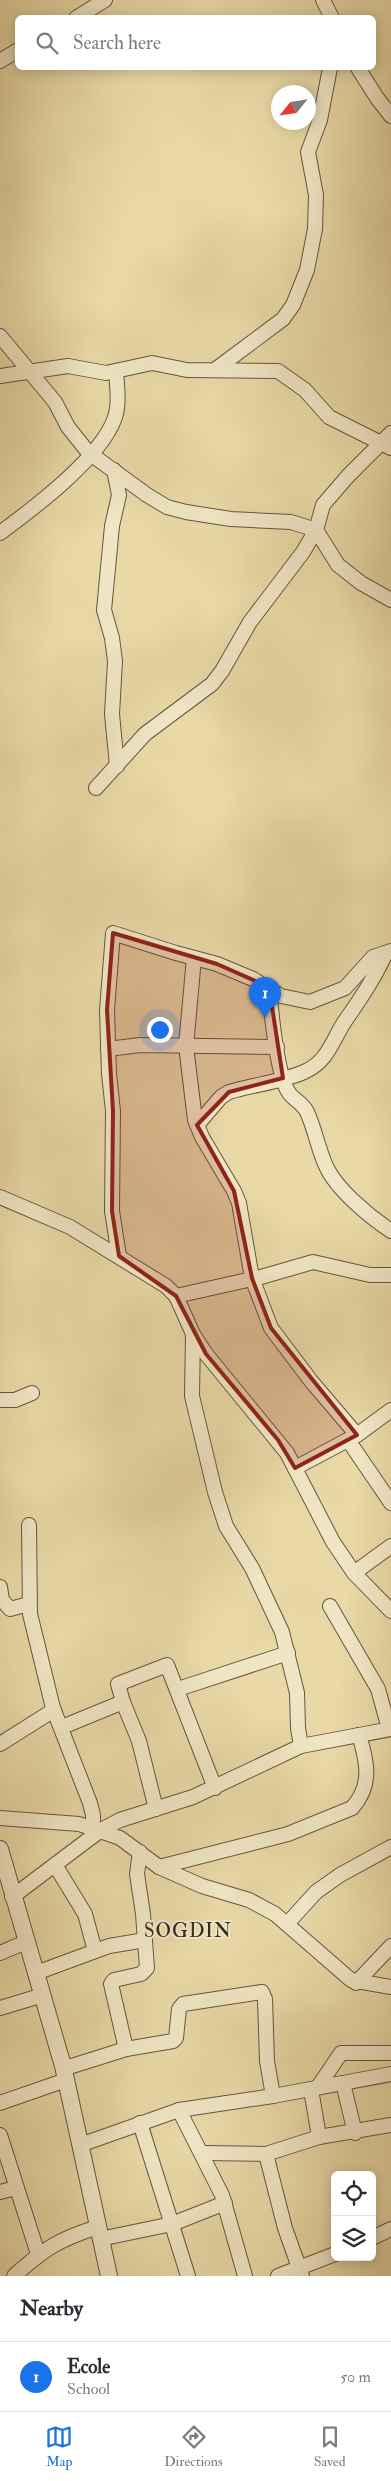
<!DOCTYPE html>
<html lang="en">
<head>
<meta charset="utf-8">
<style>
  :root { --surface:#fff; --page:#f2f2f3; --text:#2b2b33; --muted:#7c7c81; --line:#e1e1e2; --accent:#1a73e8 }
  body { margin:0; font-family:"IM FELL Double Pica",serif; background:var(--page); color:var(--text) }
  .controls { position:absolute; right:15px; bottom:15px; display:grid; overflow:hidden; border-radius:8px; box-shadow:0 2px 12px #0003 }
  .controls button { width:45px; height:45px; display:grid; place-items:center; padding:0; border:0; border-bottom:1px solid var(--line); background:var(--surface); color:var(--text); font:25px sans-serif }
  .compass { position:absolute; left:271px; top:85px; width:45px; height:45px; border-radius:50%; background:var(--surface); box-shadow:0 2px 12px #0003; rotate:240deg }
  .you { position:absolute; left:159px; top:1029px; width:18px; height:18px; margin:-12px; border:4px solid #fff; border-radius:50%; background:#1a73e8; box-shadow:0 0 0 8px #1a73e833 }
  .badge { display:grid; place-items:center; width:32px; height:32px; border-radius:50%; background:var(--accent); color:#fff; font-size:16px; font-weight:700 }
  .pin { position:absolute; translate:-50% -41px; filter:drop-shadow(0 1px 2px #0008) }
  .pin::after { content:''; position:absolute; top:26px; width:18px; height:15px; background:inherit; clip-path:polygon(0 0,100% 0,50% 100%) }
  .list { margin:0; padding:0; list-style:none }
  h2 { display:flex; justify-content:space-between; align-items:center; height:65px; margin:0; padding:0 20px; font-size:21px }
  h2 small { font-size:16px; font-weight:400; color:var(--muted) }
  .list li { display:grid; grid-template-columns:32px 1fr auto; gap:15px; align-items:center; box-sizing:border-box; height:70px; padding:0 20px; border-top:1px solid var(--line) }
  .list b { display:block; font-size:19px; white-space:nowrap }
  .list p { margin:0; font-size:16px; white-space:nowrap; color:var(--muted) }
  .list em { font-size:16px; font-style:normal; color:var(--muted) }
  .icon { flex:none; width:28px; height:28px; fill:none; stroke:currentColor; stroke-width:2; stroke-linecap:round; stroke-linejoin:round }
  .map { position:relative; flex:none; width:391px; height:2276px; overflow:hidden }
  .search { position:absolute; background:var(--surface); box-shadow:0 2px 12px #0003; left:15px; right:15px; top:15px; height:55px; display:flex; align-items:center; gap:12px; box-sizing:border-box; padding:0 18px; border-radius:8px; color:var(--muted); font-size:19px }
  .sheet { height:135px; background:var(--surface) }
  nav { display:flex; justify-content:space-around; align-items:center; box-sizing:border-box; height:70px; border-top:1px solid var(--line); background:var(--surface); font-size:14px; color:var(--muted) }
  nav a { display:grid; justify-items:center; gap:2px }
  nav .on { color:var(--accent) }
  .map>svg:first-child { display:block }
</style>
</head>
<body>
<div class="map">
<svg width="391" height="2276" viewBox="0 0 391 2276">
  <rect width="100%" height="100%" fill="#e8d9a6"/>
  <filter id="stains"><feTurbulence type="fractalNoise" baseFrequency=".004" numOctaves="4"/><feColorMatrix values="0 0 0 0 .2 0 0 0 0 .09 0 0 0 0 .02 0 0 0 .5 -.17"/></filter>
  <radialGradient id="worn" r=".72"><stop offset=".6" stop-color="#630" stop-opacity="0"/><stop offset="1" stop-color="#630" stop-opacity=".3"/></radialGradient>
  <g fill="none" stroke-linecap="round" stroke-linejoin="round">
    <g stroke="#655542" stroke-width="16">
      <g id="minor">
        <polyline points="323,0 332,18"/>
        <polyline points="76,18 105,0"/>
        <polyline points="0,61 18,50"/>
        <polyline points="358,68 377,98 391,116"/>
        <polyline points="0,336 55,402 68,427 88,452 147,495 167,507 186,512 231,519 291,522 316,530 338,565 361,583 391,600"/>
        <polyline points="216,369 283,319 293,305 307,270 315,229 316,195 308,152 320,120 330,68"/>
        <polyline points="0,376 68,366 106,373 152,363 187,370 278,371 305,390 329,417 391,448"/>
        <polyline points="114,470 119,495 112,526 104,610 112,638 115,661 112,714 117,766"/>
        <path d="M 0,533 C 34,508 99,459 114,420 C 120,405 117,387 116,371"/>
        <polyline points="96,788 145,734 212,684 222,671 250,622 303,552 316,530 323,505 348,476 391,433"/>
        <polyline points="194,958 186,1046 195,1120 202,1137 234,1191 239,1203 252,1278 271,1328 311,1381 357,1435"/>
        <path d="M 269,987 C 271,1010 277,1076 289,1093 C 294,1100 303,1103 307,1112 C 315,1129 318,1149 326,1166 C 336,1189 370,1217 391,1231"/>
        <polyline points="108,1049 140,1045 277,1047"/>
        <path d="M 197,1125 L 221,1097 L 229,1092 C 252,1085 286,1081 306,1071 C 328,1061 333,1039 345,1021 C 361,998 374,979 386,953"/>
        <polyline points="0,1197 70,1227 166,1286 176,1296 193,1334 206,1354 287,1453 333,1542 354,1573 391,1611"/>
        <polyline points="119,1256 112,1211 113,1111 109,1074 107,1010 113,933 176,953 217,964 253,979 281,996 310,1002 345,988 373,957 391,951"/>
        <polyline points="176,1296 261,1277 313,1262 370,1275 391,1275"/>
        <polyline points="193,1334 192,1396 215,1492 226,1526 252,1568 282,1632 297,1693 298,1728 301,1746"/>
        <polyline points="0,1400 15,1400 32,1393"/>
        <polyline points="348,1440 391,1503"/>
        <polyline points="295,1468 357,1435 391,1410"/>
        <polyline points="29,1525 30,1614 53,1708 90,1803 93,1815 93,1828"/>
        <polyline points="354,1573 391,1546"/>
        <polyline points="0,1587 2,1600 10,1609 29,1604"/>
        <polyline points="330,1606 378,1689 389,1729"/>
        <polyline points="178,1689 288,1653"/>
        <polyline points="123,1702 118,1684 167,1665 215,1788"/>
        <polyline points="62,1727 123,1702 139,1741 156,1809"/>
        <polyline points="0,1744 54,1710"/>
        <polyline points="0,1818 79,1824 120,1838 159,1867 202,1886 249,1900 275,1914 351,1980 391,1987"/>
        <polyline points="55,1865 85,1914 95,1951"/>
        <path d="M 159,1867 L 288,1834 L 352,1808 C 373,1785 367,1761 359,1735"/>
        <polyline points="12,1897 101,1830 120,1820 193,1797 301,1746 391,1729"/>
        <polyline points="287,1924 316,1892 340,1875 391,1847"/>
        <polyline points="0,1953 26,1942"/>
        <polyline points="36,1973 109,1946 145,1940"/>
        <polyline points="356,1983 391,1946"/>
        <polyline points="0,2008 43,1995"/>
        <polyline points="126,2049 111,1984 114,1980 141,1974 147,1968 143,1914 137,1874 140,1852"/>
        <polyline points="63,2066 72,2066 126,2049 173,2041 176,2038 179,2009 183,2004 262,1992 265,1999 267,2061 273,2096"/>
        <polyline points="343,2083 355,2133"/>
        <polyline points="318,2087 341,2053 391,2053"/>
        <polyline points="0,2103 66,2080"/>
        <polyline points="179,2110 222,2195 245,2276"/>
        <polyline points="140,2123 188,2276"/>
        <polyline points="0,2135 38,2254"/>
        <polyline points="319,2137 391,2125"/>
        <polyline points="80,2145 179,2110 273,2096 391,2074"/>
        <polyline points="202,2153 266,2154 319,2137 311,2089"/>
        <polyline points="266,2154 285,2228 302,2276"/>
        <polyline points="0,2192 16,2188"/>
        <polyline points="372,2238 391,2229"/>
        <polyline points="100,2239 172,2224 225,2203"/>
        <path d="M 14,2276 C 44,2249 59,2239 98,2227"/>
        <polyline points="278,2276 335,2254"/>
      </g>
    </g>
    <g stroke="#655542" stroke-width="18">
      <polyline id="tertiary" points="0,1849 63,2066 109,2276"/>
    </g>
    <use href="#minor" stroke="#f0e6c5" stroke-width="14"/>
    <use href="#tertiary" stroke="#f0e6c5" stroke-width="16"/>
  </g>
  <path fill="#8f2418" fill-opacity="0.2" stroke="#8f2418" stroke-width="4" stroke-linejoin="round" d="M 113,933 L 217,964 L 269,987 L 283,1078 L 229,1092 L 197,1125 L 234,1191 L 252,1278 L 271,1328 L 357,1435 L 295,1468 L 278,1440 L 206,1354 L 176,1296 L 119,1256 L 112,1211 L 113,1111 L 107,1010 Z"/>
  <g text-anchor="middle" stroke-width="4" stroke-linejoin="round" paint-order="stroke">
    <g font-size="19" letter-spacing="1" fill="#392920" stroke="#f0e6c5">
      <text x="188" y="1937">SOGDIN</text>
    </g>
  </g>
  <rect width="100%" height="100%" filter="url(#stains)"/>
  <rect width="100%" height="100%" fill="url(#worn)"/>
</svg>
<div class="controls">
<button><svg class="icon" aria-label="locate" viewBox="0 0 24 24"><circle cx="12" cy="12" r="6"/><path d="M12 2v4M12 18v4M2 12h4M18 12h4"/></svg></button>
<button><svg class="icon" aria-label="layers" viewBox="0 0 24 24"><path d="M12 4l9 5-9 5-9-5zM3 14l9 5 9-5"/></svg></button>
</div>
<svg class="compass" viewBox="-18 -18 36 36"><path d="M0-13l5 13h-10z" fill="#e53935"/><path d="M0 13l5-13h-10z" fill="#7c7c81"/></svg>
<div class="you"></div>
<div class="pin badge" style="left:265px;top:1018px">1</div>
<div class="search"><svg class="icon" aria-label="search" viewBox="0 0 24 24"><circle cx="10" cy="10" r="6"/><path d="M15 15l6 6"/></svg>Search here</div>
</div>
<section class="sheet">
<h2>Nearby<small></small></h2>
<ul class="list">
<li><span class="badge">1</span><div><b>Ecole</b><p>School</p></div><em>50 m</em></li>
</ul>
</section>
<nav>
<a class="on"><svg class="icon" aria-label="map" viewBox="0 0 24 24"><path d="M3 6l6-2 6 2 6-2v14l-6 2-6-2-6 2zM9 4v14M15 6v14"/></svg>Map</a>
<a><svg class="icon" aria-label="directions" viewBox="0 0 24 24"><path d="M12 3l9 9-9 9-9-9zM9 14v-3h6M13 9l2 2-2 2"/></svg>Directions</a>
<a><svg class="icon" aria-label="saved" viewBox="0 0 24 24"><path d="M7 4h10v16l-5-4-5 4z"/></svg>Saved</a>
</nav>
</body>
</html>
